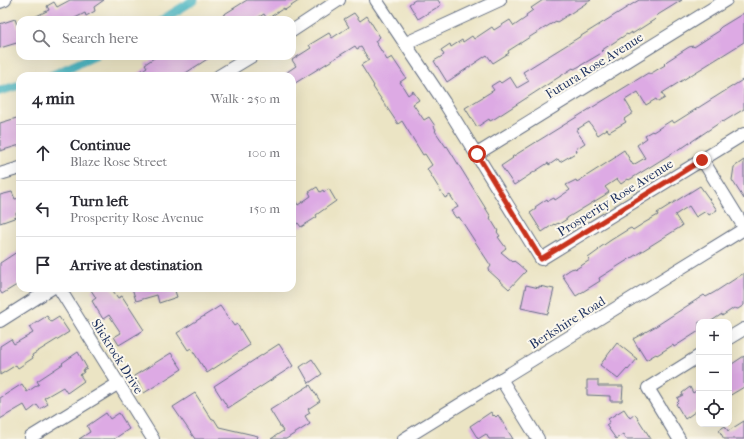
<!DOCTYPE html>
<html lang="en">
<head>
<meta charset="utf-8">
<style>
  :root { --surface:#fff; --page:#f2f2f3; --text:#2b2b33; --muted:#7c7c81; --line:#e1e1e2 }
  body { margin:0; font-family:"IM FELL French Canon",serif; background:var(--page); color:var(--text) }
  .controls { position:absolute; right:12px; bottom:12px; display:grid; overflow:hidden; border-radius:8px; box-shadow:0 4px 16px #0002 }
  .controls button { width:36px; height:36px; display:grid; place-items:center; padding:0; border:0; border-bottom:1px solid var(--line); background:var(--surface); color:var(--text); font:20px sans-serif }
  .stop { position:absolute; width:12px; height:12px; margin:-9px; border:3px solid #c8321e; border-radius:50%; background:#fff }
  .stop.end { background:#c8321e; border-color:#fff; box-shadow:0 1px 4px #0008 }
  .list { margin:0; padding:0; list-style:none }
  h2 { display:flex; justify-content:space-between; align-items:center; height:52px; margin:0; padding:0 16px; font-size:17px }
  h2 small { font-size:13px; font-weight:400; color:var(--muted) }
  .list li { display:grid; grid-template-columns:26px 1fr auto; gap:12px; align-items:center; box-sizing:border-box; height:56px; padding:0 16px; border-top:1px solid var(--line) }
  .list b { display:block; font-size:15px; white-space:nowrap }
  .list p { margin:0; font-size:13px; white-space:nowrap; color:var(--muted) }
  .list em { font-size:13px; font-style:normal; color:var(--muted) }
  .icon { flex:none; width:22px; height:22px; fill:none; stroke:currentColor; stroke-width:2; stroke-linecap:round; stroke-linejoin:round }
  .map { position:relative; flex:none; width:744px; height:439px; overflow:hidden }
  .search { position:absolute; background:var(--surface); box-shadow:0 4px 16px #0002; left:16px; top:16px; width:280px; height:44px; display:flex; align-items:center; gap:10px; box-sizing:border-box; padding:0 14px; border-radius:12px; color:var(--muted); font-size:15px }
  .panel { position:absolute; background:var(--surface); box-shadow:0 4px 16px #0002; left:16px; top:72px; width:280px; height:220px; border-radius:12px }
  .map>svg:first-child { display:block }
</style>
</head>
<body>
<div class="map">
<svg width="744" height="439" viewBox="0 0 744 439">
  <rect width="100%" height="100%" fill="#fbf7ec"/>
  <filter id="ink" filterUnits="userSpaceOnUse"><feTurbulence type="fractalNoise" baseFrequency=".025" numOctaves="2"/><feDisplacementMap in="SourceGraphic" scale="8" xChannelSelector="R" yChannelSelector="G"/><feConvolveMatrix kernelMatrix="1 2 1 2 8 2 1 2 1" color-interpolation-filters="sRGB"/></filter>
  <filter id="wash" filterUnits="userSpaceOnUse"><feTurbulence type="fractalNoise" baseFrequency=".012" numOctaves="4" result="noise"/><feDisplacementMap in="SourceGraphic" scale="16" xChannelSelector="R" yChannelSelector="G"/><feGaussianBlur stdDeviation="0.9" result="paint"/><feColorMatrix in="noise" values="0 0 0 0 0 0 0 0 0 0 0 0 0 0 0 0 0 1.4 0 .05"/><feComposite in="paint" operator="in"/></filter>
  <g filter="url(#wash)">
    <rect width="100%" height="100%" fill="#ebe4c4"/>
    <g fill="none" stroke-linecap="round" stroke-linejoin="round">
      <g stroke="#45b3c0" stroke-width="9">
        <polyline points="162,20 194,0"/>
        <polyline points="50,76 95,56"/>
        <polyline points="0,91 20,85"/>
      </g>
    </g>
    <g id="blocks">
      <g fill="#ddaae4">
        <polygon points="70,0 104,0 94,7 95,11 86,16 85,13 71,20 28,20 49,10 47,6 54,2 57,7"/>
        <polygon points="247,0 300,0 285,10 284,8 267,19 264,14 254,20 226,20 223,15"/>
        <polygon points="415,0 438,0 441,5 418,19 409,4"/>
        <polygon points="543,0 591,0 557,22 556,21 533,35 508,51 509,53 493,63 487,55 447,82 434,61 444,55 441,50 450,44 451,47 462,40 463,42 472,36 474,39 492,27 494,30 510,20 514,26 527,17 526,15 533,10 531,8"/>
        <polygon points="639,0 682,0 656,16 657,17 654,20 632,34 632,32 628,35 627,34 602,50 603,51 600,54 578,67 574,69 573,68 494,119 490,121 489,119 477,127 465,108 494,90 491,86 499,81 501,83 510,77 517,88 529,81 523,72"/>
        <polygon points="354,13 360,21 367,16 380,37 375,41 387,60 392,57 406,78 400,82 408,95 413,91 419,100 413,104 424,120 429,117 435,126 434,126 436,130 435,131 446,147 447,146 491,217 490,218 498,231 497,232 500,236 498,237 506,248 501,252 513,262 514,261 518,264 526,271 509,289 488,270 491,266 459,217 456,218 451,211 458,207 450,195 445,198 427,169 432,165 425,154 423,155 402,121 398,124 373,87 374,86 361,65 369,60 361,47 357,49 355,46 292,85 292,76 281,76 296,66 292,60 311,48 309,45 329,33 332,38 349,27 344,19"/>
        <polygon points="744,13 744,42 662,93 665,98 658,102 656,99 646,105 638,92 625,100 633,113 624,119 626,122 609,132 607,129 598,135 589,122 576,130 585,143 576,149 577,152 560,162 558,159 549,165 548,163 514,185 501,166 513,158 512,157 648,73 650,74 665,65 664,64 667,61 689,47 693,46 694,47 719,31 718,30 721,27"/>
        <polygon points="15,19 20,34 20,42 0,48 0,24"/>
        <polygon points="157,56 212,56 181,76 133,76 147,67 145,64"/>
        <polygon points="744,79 744,109 723,122 722,121 682,148 682,147 629,180 628,179 621,184 617,179 605,187 609,192 605,195 567,218 567,219 559,224 558,223 555,225 554,224 542,232 530,213 536,209 535,207 547,199 548,201 554,198 555,200 570,190 566,185 576,180 577,182 616,157 615,156 624,150 633,165 645,158 637,145 647,138 645,135 652,131 653,132 672,120 674,123"/>
        <polygon points="20,117 20,145 0,151 0,123"/>
        <polygon points="744,160 744,199 732,180 734,167"/>
        <polygon points="700,186 717,210 709,215 706,211 696,217 689,206 675,215 682,226 599,278 600,281 576,296 562,275 571,269 575,268 576,269 590,260 588,258 599,250 598,249 611,240 627,230 631,228 633,230 644,223 658,215 657,213 660,211"/>
        <polygon points="317,187 320,192 323,190 324,192 329,189 336,201 316,215 317,217 301,227 298,223 292,227 292,195 298,205 311,196 309,192"/>
        <polygon points="12,192 15,199 20,198 20,212 16,213 17,217 0,223 0,195"/>
        <polygon points="20,250 20,283 2,294 0,291 0,263"/>
        <polygon points="744,273 744,305 738,309 734,308 722,316 722,314 710,322 699,322 699,331 674,347 673,345 657,355 656,354 646,360 633,339 656,326 704,295 706,297 715,292"/>
        <polygon points="526,285 539,288 539,286 554,289 548,314 521,308"/>
        <polygon points="95,288 111,288 118,298 122,296 144,330 119,345 114,337 121,333 109,315 103,319 92,301 96,298 91,290"/>
        <polygon points="132,288 174,288 177,297 159,303 157,295 136,301"/>
        <polygon points="220,306 234,326 237,324 250,345 207,373 191,348 188,350 177,333"/>
        <polygon points="47,316 51,322 59,317 69,332 32,355 33,358 18,368 16,365 0,375 0,346 11,339 14,344 33,333 29,327"/>
        <polygon points="617,343 637,359 628,370 627,369 618,379 600,365"/>
        <polygon points="279,344 293,366 228,408 214,386"/>
        <polygon points="78,352 87,368 83,370 84,372 80,375 84,381 67,393 63,387 44,398 48,404 40,409 37,405 28,412 24,405 0,419 0,398 22,384 27,392 39,384 37,381 63,364 62,363"/>
        <polygon points="171,353 182,369 144,393 134,376"/>
        <polygon points="744,356 744,387 729,396 729,366"/>
        <polygon points="312,359 322,374 309,383 300,367"/>
        <polygon points="587,380 598,380 598,386 623,386 622,401 610,401 610,396 587,395"/>
        <polygon points="310,385 320,401 308,409 310,413 305,416 310,424 286,439 271,439 283,431 270,410"/>
        <polygon points="690,387 693,393 699,389 699,409 685,419 676,404 679,401 677,398 683,395 682,393"/>
        <polygon points="195,393 212,420 214,419 219,427 258,436 257,439 195,439 173,407"/>
        <polygon points="624,409 630,418 635,414 651,439 626,439 623,434 616,439 606,425 610,422 608,419"/>
        <polygon points="491,412 493,416 494,415 496,417 498,415 513,439 489,439 486,434 478,439 470,426"/>
        <polygon points="106,413 110,419 119,413 129,429 114,439 79,439 90,432 87,426"/>
        <polygon points="744,421 744,439 724,439 719,430 725,426 728,431"/>
      </g>
    </g>
  </g>
  <g filter="url(#ink)">
    <use href="#blocks" fill-opacity="0" stroke="#646e82" stroke-width="1"/>
    <g fill="none" stroke-linecap="round" stroke-linejoin="round">
      <g stroke="#646e82" stroke-width="14">
        <g id="minor">
          <polyline points="376,0 444,102 541,259 744,134"/>
          <polyline points="0,2 5,0"/>
          <polyline points="292,31 339,0"/>
          <polyline points="406,43 500,0"/>
          <polyline points="219,76 252,56"/>
          <polyline points="477,154 726,0"/>
          <polyline points="702,159 744,227"/>
          <polyline points="0,174 20,168"/>
          <polyline points="59,288 153,439"/>
          <polyline points="0,321 52,288"/>
          <polyline points="729,338 744,329"/>
          <polyline points="501,379 538,439"/>
          <polyline points="31,437 119,383"/>
          <polyline points="404,439 744,229"/>
          <polyline points="679,439 648,388 699,356"/>
        </g>
      </g>
      <use href="#minor" stroke="#fff" stroke-width="12"/>
    </g>
  </g>
  <g fill="none" stroke-linecap="round" stroke-linejoin="round" filter="url(#ink)">
    <polyline stroke="#c8321e" stroke-width="5" points="477,154 541,259 702,160"/>
  </g>
  <g text-anchor="middle" stroke-width="4" stroke-linejoin="round" paint-order="stroke">
    <g font-size="13" fill="#1b2f5e" stroke="#fbf7ec">
      <text transform="translate(594 65) rotate(-32)" y="5">Futura Rose Avenue</text>
      <text transform="translate(615 197) rotate(-32)" y="5">Prosperity Rose Avenue</text>
      <text transform="translate(567 322) rotate(-32)" y="5">Berkshire Road</text>
      <text transform="translate(118 356) rotate(58)" y="5">Slickrock Drive</text>
    </g>
  </g>
</svg>
<div class="controls">
<button>+</button>
<button>−</button>
<button><svg class="icon" aria-label="locate" viewBox="0 0 24 24"><circle cx="12" cy="12" r="6"/><path d="M12 2v4M12 18v4M2 12h4M18 12h4"/></svg></button>
</div>
<div class="stop" style="left:477px;top:154px"></div>
<div class="stop end" style="left:702px;top:160px"></div>
<div class="search"><svg class="icon" aria-label="search" viewBox="0 0 24 24"><circle cx="10" cy="10" r="6"/><path d="M15 15l6 6"/></svg>Search here</div>
<section class="panel">
<h2>4 min<small>Walk · 250 m</small></h2>
<ul class="list">
<li><svg class="icon" aria-label="ahead" viewBox="0 0 24 24"><path d="M12 20V5M6 11l6-6 6 6"/></svg><div><b>Continue</b><p>Blaze Rose Street</p></div><em>100 m</em></li>
<li><svg class="icon" aria-label="left" viewBox="0 0 24 24"><path d="M17 20v-9H6M10 6l-5 5 5 5"/></svg><div><b>Turn left</b><p>Prosperity Rose Avenue</p></div><em>150 m</em></li>
<li><svg class="icon" aria-label="arrive" viewBox="0 0 24 24"><path d="M6 21V4h12l-3 4 3 4H6"/></svg><div><b>Arrive at destination</b></div></li>
</ul>
</section>
</div>
</body>
</html>
